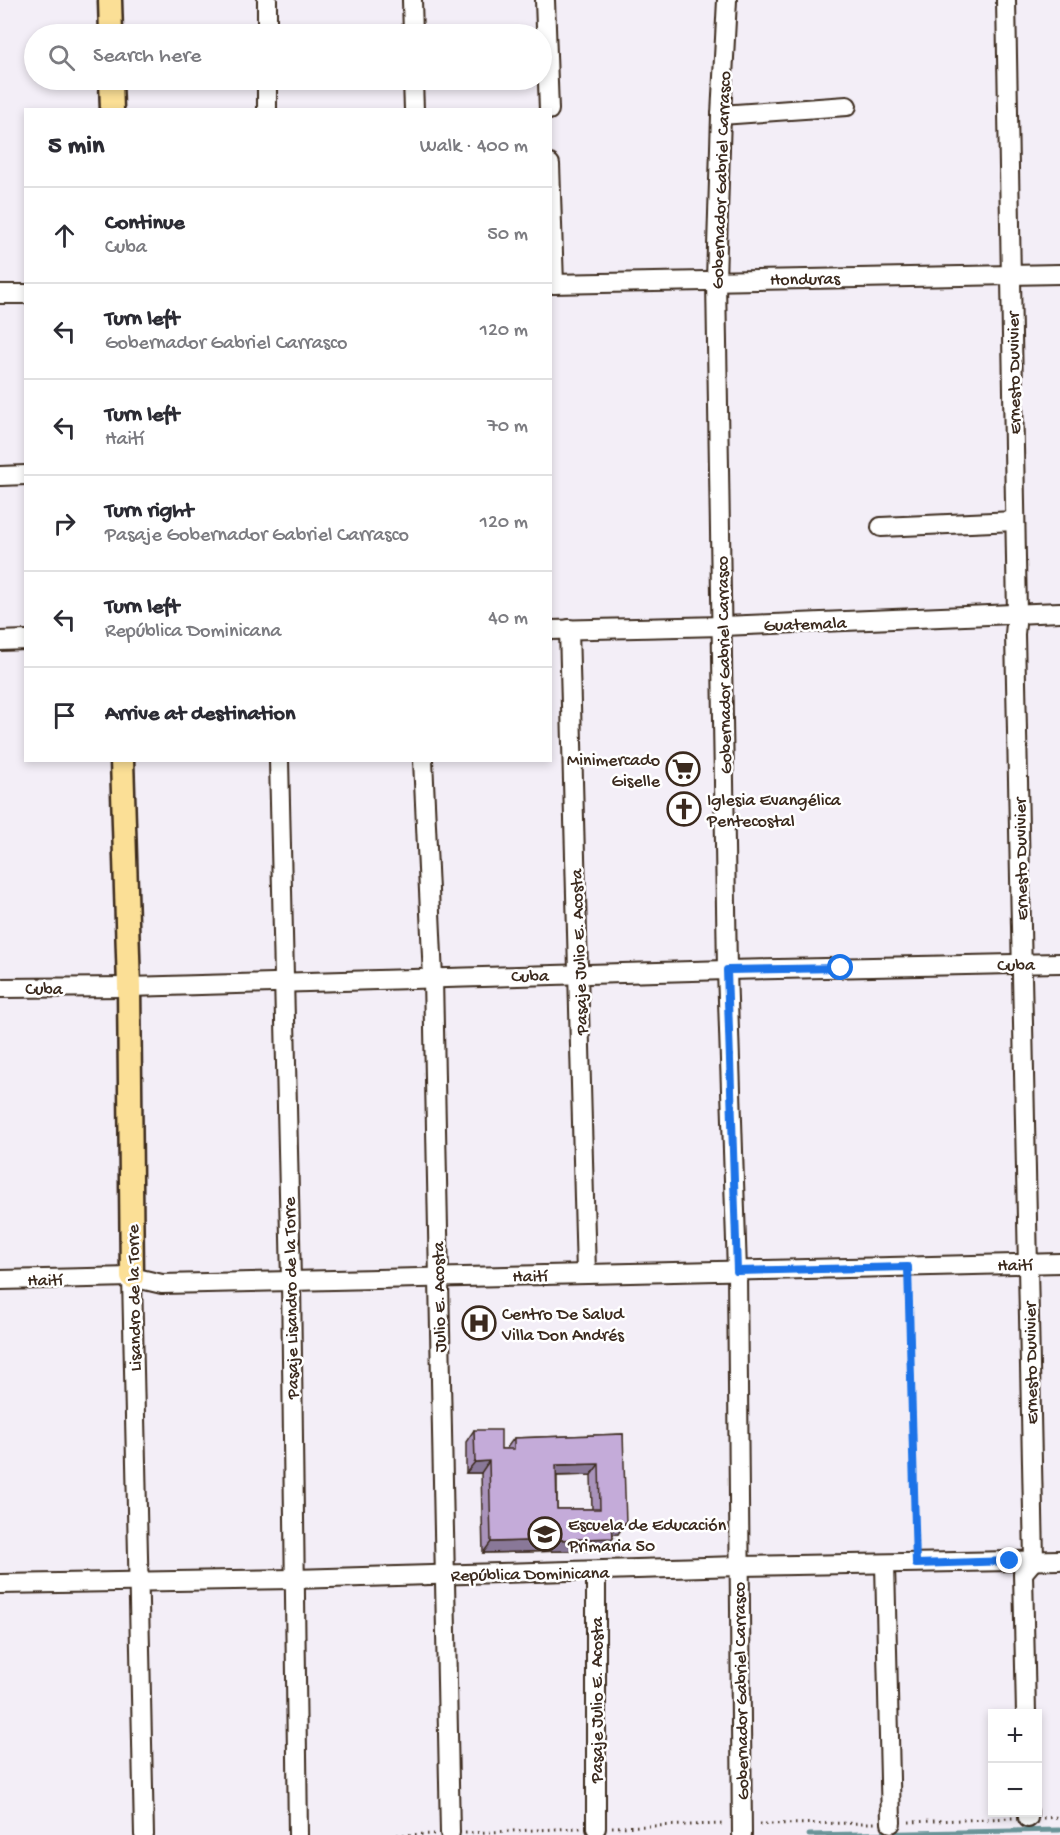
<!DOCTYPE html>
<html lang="en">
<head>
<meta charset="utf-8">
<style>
  :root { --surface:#fff; --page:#f7f7f7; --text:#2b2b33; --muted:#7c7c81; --line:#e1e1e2 }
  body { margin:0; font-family:"Gochi Hand",sans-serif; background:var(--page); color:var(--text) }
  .controls { position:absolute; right:18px; bottom:18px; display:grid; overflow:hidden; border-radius:0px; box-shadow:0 3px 9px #0003 }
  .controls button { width:54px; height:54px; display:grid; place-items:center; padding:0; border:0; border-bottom:2px solid var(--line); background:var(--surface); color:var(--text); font:30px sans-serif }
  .stop { position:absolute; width:18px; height:18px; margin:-14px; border:4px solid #1a73e8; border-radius:50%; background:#fff }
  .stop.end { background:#1a73e8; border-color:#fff; box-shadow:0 2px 6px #0008 }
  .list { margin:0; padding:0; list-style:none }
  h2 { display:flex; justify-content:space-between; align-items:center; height:78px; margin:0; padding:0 24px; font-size:26px }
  h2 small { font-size:20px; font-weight:400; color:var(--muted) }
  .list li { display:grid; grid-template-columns:39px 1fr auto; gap:18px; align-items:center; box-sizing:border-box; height:96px; padding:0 24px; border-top:2px solid var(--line) }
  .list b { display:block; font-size:22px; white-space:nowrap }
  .list p { margin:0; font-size:20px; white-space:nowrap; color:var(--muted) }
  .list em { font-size:20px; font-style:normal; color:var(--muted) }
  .icon { flex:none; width:33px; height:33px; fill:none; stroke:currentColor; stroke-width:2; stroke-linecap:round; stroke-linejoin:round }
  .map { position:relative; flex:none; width:1060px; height:1835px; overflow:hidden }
  .search { position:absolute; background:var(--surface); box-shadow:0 3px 9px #0003; left:24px; top:24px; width:528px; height:66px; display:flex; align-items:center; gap:15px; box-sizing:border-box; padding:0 21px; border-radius:33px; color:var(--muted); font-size:22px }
  .panel { position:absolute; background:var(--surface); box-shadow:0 3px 9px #0003; left:24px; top:108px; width:528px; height:654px; border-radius:0px }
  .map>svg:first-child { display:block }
</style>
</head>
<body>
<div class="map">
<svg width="1060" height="1835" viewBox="0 0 1060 1835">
  <rect width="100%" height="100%" fill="#f3eef7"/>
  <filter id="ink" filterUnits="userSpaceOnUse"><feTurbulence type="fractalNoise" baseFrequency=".0167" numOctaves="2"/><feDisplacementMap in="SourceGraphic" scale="12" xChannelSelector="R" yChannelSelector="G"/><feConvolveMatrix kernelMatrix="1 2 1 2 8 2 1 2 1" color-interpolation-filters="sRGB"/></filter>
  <g filter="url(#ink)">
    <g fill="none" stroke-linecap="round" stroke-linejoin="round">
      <polyline stroke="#6b9498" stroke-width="5" points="809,1835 1060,1830"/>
      <g stroke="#3b2a1e" stroke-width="22">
        <g id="minor">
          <polyline points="267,0 267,34"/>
          <polyline points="412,0 413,34"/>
          <polyline points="545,0 549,110"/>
          <polyline points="727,0 721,115 716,280 727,970 737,1271 742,1835"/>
          <polyline points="1006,0 1017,614 1015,634 1034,1560 1023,1573 1026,1714"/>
          <polyline points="267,80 267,110"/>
          <polyline points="413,80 414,110"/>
          <polyline points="721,115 847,106"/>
          <polyline points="550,164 554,284"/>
          <polyline points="550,284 1060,274"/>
          <polyline points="0,294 26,294"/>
          <polyline points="0,476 26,475"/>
          <polyline points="881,527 1015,521"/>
          <polyline points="569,629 586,1274"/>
          <polyline points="550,630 723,626 1060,612"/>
          <polyline points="0,641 26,640"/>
          <polyline points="279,760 291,1280 298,1835"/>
          <polyline points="423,760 433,978 450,1833"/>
          <polyline points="0,988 129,987 727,970 1060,963"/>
          <polyline points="132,1277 144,1835"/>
          <polyline points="0,1280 132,1277 162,1284 1060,1263"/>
          <polyline points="885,1564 891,1823"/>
          <polyline points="596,1571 596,1828"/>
          <polyline points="0,1584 294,1579 739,1566 1060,1560"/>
          <polyline points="1028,1812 1028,1818"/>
        </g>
      </g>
      <g stroke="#3b2a1e" stroke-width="27">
        <g id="major">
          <polyline points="110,0 111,34"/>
          <polyline points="111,80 112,110"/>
          <polyline points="122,760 129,987 132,1277"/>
        </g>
      </g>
      <g stroke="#3b2a1e" stroke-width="3" stroke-dasharray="1.5 4.5" stroke-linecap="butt">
        <polyline points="909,1284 916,1547"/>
        <polyline points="1043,1818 1060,1817"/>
        <polyline points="909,1822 1013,1818"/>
        <polyline points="759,1824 875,1823"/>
        <polyline points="612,1827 725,1824"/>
        <polyline points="465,1833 581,1828"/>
        <polyline points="397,1835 434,1834"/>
      </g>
      <use href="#minor" stroke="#fff" stroke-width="18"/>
      <use href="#major" stroke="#fbdf96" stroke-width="22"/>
    </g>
    <path fill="#a993bb" stroke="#3b2a1e" stroke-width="1.5" fill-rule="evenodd" d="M 474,1430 L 501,1449 L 506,1449 L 514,1438 L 623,1434 L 618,1534 L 613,1534 L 605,1550 L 483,1553 L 481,1473 L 466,1473 L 466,1442 ZM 591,1475 L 592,1509 L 557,1509 L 557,1476 Z"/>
    <g fill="#897898" stroke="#3b2a1e" stroke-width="1.5">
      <polygon points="489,1461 481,1473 466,1473 475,1462"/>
      <polygon points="599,1464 591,1475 548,1476 556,1465"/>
      <polygon points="612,1523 626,1523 618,1534 604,1535"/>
      <polygon points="613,1538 605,1550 483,1553 491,1542"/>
    </g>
    <path fill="#c4abd9" stroke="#3b2a1e" stroke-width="1.5" fill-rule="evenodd" d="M 474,1430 L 501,1430 L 501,1449 L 514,1449 L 514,1438 L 623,1434 L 626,1523 L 612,1523 L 613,1538 L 491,1542 L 489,1461 L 475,1462 ZM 599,1464 L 600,1509 L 557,1509 L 556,1465 Z"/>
  </g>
  <g fill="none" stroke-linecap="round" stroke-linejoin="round" filter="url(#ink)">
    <polyline stroke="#1a73e8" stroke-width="8" points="841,968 727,970 737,1271 908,1267 916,1564 1010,1561"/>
  </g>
  <defs>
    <g id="supermarket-ring" transform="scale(1.725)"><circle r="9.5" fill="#fff" stroke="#3b2a1e" stroke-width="1.5"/><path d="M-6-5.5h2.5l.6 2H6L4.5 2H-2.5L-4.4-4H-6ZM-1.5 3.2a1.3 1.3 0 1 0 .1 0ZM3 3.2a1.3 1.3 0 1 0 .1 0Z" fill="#3b2a1e"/></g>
    <g id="church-ring" transform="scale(1.725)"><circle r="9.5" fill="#fff" stroke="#3b2a1e" stroke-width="1.5"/><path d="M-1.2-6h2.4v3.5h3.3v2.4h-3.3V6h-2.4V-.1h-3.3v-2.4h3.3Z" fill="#3b2a1e"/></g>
    <g id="hospital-ring" transform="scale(1.725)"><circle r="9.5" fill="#fff" stroke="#3b2a1e" stroke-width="1.5"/><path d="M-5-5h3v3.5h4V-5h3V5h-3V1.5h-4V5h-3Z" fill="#3b2a1e"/></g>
    <g id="school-ring" transform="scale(1.725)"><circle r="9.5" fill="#fff" stroke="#3b2a1e" stroke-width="1.5"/><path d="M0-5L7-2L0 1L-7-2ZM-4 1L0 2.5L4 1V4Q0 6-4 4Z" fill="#3b2a1e"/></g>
  </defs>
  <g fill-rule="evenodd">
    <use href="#supermarket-ring" x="683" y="769"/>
    <use href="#church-ring" x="684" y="809"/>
    <use href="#hospital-ring" x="479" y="1323"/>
    <use href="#school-ring" x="545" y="1534"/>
  </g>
  <g text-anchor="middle" stroke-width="5" stroke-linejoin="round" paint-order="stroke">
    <g font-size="18" fill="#3b2a1e" stroke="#fff">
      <text transform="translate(720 180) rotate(-88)" y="6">Gobernador Gabriel Carrasco</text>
      <text transform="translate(805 278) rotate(-1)" y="6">Honduras</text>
      <text transform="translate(1013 373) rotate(-91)" y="6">Ernesto Duvivier</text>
      <text transform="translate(805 623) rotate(-2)" y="6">Guatemala</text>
      <text transform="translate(723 665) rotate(-91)" y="6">Gobernador Gabriel Carrasco</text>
      <text transform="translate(1020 859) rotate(-91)" y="6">Ernesto Duvivier</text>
      <text transform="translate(578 952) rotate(-92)" y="6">Pasaje Julio E. Acosta</text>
      <text transform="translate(1016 964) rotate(-1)" y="6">Cuba</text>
      <text transform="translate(530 975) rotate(-1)" y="6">Cuba</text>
      <text x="44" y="994">Cuba</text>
      <text transform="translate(1015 1264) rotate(-1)" y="6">Haití</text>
      <text transform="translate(530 1275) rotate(-1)" y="6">Haití</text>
      <text transform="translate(45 1279) rotate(-1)" y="6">Haití</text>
      <text transform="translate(438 1297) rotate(-91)" y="6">Julio E. Acosta</text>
      <text transform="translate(133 1298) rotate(-91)" y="6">Lisandro de la Torre</text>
      <text transform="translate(290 1298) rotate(-91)" y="6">Pasaje Lisandro de la Torre</text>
      <text transform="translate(1030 1363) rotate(-91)" y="6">Ernesto Duvivier</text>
      <text transform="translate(530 1573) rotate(-1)" y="6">República Dominicana</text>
      <text transform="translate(740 1691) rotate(-91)" y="6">Gobernador Gabriel Carrasco</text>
      <text transform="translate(596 1700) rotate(-90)" y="6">Pasaje Julio E. Acosta</text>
    </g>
    <g font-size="18" fill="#3b2a1e" stroke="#fff" text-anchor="start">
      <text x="660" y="765" text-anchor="end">Minimercado<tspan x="660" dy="21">Giselle</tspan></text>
      <text x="707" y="805">Iglesia Evangélica<tspan x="707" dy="21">Pentecostal</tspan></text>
      <text x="502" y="1319">Centro De Salud<tspan x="502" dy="21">Villa Don Andrés</tspan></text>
      <text x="568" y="1530">Escuela de Educación<tspan x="568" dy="21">Primaria 50</tspan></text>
    </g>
  </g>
</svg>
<div class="controls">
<button>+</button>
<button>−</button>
</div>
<div class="stop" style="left:841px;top:968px"></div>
<div class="stop end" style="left:1010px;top:1561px"></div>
<div class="search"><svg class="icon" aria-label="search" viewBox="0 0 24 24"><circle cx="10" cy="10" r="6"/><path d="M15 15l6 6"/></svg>Search here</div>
<section class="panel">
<h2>5 min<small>Walk · 400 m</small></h2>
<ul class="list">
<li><svg class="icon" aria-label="ahead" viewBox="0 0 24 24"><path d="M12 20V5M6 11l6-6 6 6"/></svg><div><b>Continue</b><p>Cuba</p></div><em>50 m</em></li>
<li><svg class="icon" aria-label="left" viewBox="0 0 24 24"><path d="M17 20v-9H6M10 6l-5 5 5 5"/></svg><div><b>Turn left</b><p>Gobernador Gabriel Carrasco</p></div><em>120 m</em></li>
<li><svg class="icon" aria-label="left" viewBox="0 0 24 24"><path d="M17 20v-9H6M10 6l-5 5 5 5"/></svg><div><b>Turn left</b><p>Haití</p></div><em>70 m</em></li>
<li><svg class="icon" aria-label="right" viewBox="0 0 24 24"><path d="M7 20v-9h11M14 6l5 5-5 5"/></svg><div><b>Turn right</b><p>Pasaje Gobernador Gabriel Carrasco</p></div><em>120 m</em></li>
<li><svg class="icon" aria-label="left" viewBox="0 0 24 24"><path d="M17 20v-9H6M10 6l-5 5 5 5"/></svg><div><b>Turn left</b><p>República Dominicana</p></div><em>40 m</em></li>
<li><svg class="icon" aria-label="arrive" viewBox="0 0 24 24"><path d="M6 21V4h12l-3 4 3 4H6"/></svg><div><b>Arrive at destination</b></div></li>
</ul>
</section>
</div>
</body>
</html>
